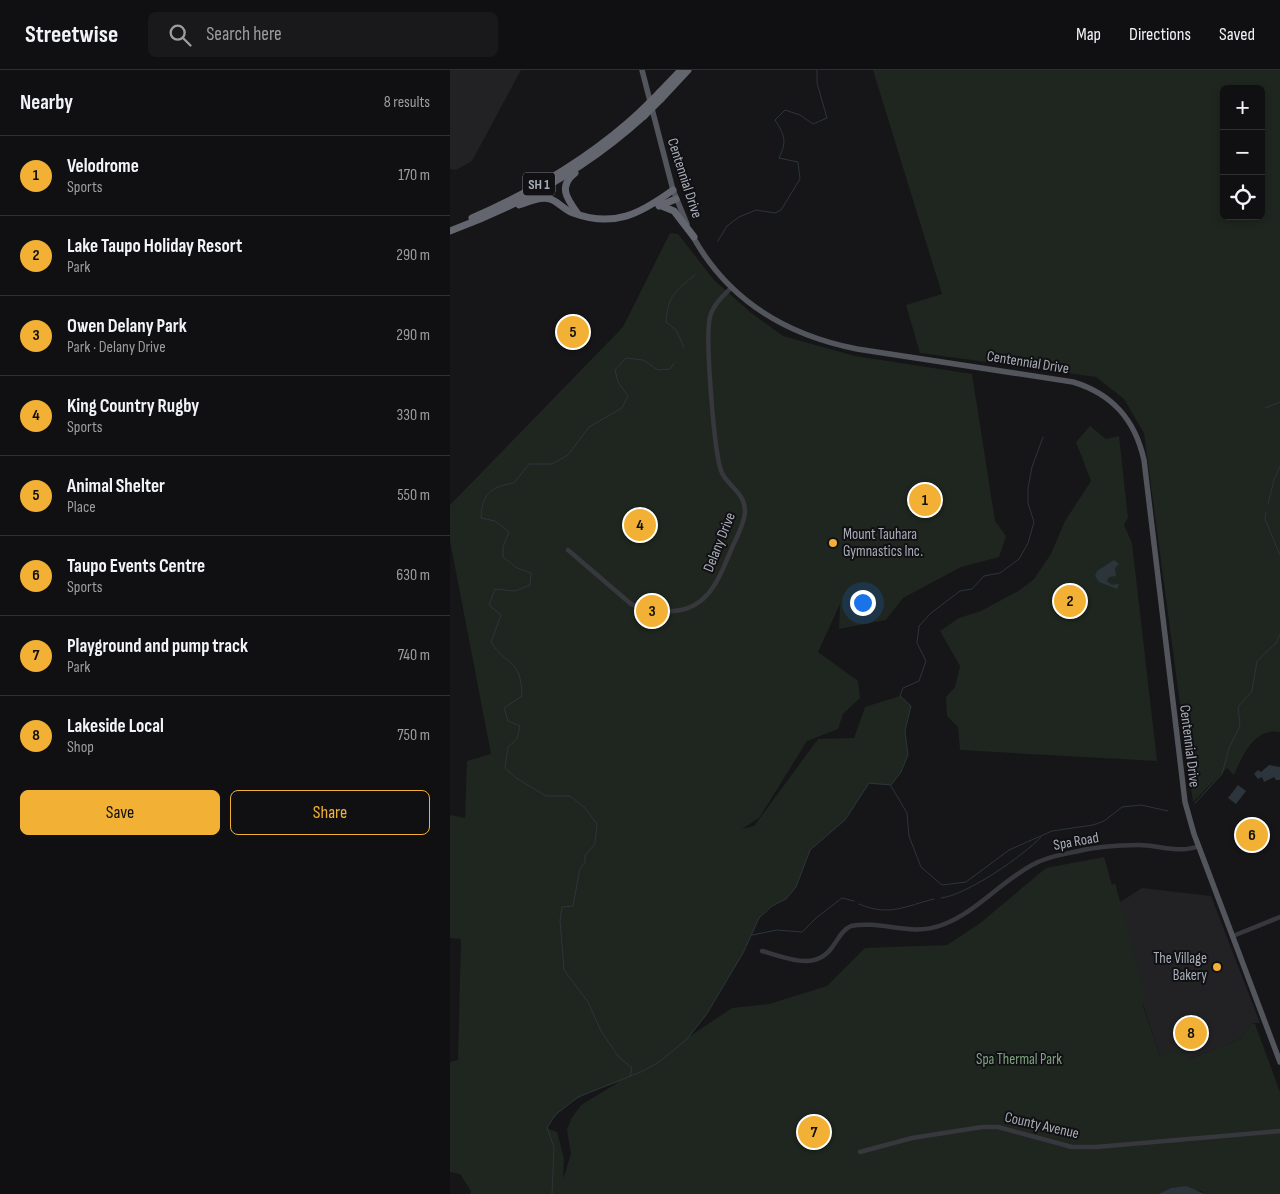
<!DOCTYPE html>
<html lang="en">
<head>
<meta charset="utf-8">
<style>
  :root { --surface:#101012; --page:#19191b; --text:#f1f3f6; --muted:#9c9d9f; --line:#303032; --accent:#f2b134 }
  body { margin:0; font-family:"Sofia Sans Condensed",sans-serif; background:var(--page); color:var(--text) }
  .controls { position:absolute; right:15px; top:15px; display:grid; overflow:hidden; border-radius:8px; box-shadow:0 2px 8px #0003 }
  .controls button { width:45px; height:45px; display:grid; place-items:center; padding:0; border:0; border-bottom:1px solid var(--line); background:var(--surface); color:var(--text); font:25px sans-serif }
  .you { position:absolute; left:412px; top:532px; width:18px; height:18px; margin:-12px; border:4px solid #fff; border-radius:50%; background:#1a73e8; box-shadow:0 0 0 8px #1a73e833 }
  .badge { display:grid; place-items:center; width:32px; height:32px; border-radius:50%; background:var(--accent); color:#111; font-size:16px; font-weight:700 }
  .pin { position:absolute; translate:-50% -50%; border:2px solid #fff; box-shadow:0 1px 5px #0006 }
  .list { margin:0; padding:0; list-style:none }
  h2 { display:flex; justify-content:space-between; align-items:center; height:65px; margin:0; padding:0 20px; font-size:21px }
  h2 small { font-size:16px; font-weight:400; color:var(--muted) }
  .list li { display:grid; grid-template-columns:32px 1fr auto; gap:15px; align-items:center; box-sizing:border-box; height:80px; padding:0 20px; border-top:1px solid var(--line) }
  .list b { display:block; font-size:19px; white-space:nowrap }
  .list p { margin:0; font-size:16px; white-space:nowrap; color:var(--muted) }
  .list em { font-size:16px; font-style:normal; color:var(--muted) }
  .actions { display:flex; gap:10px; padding:15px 20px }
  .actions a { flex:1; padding:11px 0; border:1px solid var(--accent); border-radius:8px; text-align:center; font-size:18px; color:var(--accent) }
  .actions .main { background:var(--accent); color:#111 }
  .icon { flex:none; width:28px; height:28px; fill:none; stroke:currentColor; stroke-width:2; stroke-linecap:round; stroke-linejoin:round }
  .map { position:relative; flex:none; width:830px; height:1124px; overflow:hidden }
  header { display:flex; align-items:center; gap:30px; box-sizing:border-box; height:70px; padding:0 25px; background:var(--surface); border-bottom:1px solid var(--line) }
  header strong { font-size:24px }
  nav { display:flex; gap:28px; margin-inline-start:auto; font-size:18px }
  .search { width:350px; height:45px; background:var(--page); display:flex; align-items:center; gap:12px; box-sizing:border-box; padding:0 18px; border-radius:8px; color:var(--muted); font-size:19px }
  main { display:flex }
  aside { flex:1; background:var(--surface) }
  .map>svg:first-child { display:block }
</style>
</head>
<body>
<header>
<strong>Streetwise</strong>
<div class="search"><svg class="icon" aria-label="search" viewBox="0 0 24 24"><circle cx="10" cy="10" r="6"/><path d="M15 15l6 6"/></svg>Search here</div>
<nav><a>Map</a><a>Directions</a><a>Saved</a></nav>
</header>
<main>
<aside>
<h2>Nearby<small>8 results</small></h2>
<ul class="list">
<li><span class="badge">1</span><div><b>Velodrome</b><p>Sports</p></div><em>170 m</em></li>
<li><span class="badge">2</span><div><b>Lake Taupo Holiday Resort</b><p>Park</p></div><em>290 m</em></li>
<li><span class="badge">3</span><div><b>Owen Delany Park</b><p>Park · Delany Drive</p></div><em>290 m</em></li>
<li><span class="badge">4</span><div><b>King Country Rugby</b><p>Sports</p></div><em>330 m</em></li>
<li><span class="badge">5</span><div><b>Animal Shelter</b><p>Place</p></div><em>550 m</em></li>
<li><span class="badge">6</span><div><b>Taupo Events Centre</b><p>Sports</p></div><em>630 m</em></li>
<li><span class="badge">7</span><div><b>Playground and pump track</b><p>Park</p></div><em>740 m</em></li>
<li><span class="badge">8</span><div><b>Lakeside Local</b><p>Shop</p></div><em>750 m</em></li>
</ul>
<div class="actions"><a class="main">Save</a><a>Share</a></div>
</aside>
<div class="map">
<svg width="830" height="1124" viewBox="0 0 830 1124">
  <rect width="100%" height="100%" fill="#161618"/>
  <g fill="#222225">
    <polygon points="0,0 71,0 22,91 6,100 0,99"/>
    <polygon points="692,818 761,826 810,953 801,953 792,968 738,990 710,986 686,911 667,834"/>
  </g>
  <g fill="#1e261f" fill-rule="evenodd">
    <path d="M 423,0 L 830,0 L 830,662 C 805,657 792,686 784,705 L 777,698 L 743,732 L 694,363 L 674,329 L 646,307 L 470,283 L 456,235 L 492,224 ZM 774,19 L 811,19 L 811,146 L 774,146 Z"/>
    <path d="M 220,163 L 228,164 L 264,210 L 300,242 L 333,266 L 405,286 L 522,304 L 545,451 L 556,466 L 549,487 L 511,497 L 453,528 L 436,550 L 389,559 L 390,534 L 368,582 L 408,611 L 410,628 L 393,644 L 388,659 L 357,671 L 309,748 L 292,759 L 304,756 L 368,669 L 404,668 L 415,637 L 450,626 L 461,636 L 455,661 L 458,685 L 451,702 L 441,715 L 419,714 L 395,750 L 360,780 L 346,817 L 336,829 L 322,836 L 309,848 L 293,883 L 256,945 L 240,966 L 282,938 L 319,934 L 377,916 L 415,878 L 497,875 L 529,854 L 596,798 L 654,787 L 662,815 L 665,813 L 691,907 L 695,925 L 693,935 L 710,986 L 732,974 L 738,990 L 792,968 L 801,953 L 805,954 L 830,1022 L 830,1124 L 755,1124 L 751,1121 L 721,1118 L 708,1124 L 20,1124 L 21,1121 L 10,1104 L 0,1102 L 0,992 L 8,990 L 11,869 L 0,868 L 0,745 L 15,748 L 17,691 L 41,684 L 0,471 L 0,435 L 173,257 ZM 169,1012 L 131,1035 L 121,1049 L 117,1060 L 121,1084 L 113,1109 L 114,1088 L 107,1062 L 97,1058 C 113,1030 140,1022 169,1012 Z"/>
    <polygon points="640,356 656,369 669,366 678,448 674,455 682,473 707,691 510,680 508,657 497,646 496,627 505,617 510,596 490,561 509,548 531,541 570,520 584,509 601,484 615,451 641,411 626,372"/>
  </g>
  <g fill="#2c353c">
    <polygon points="664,490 669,494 665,498 666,506 659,507 657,511 662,515 669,514 667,519 649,512 645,506 647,501"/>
    <polygon points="819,695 830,697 830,710 826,710 824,707 814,712 812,707 808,709 804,704 808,700 811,702"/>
    <polygon points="788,715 796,721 786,734 778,728"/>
    <polygon points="736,1116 755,1124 708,1124 721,1118"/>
  </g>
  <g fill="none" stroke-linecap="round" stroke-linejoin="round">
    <g stroke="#2c353c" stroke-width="1">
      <path d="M 268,171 L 277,156 L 289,147 L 306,140 L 325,143 L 331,140 L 350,109 L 348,92 L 329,88 C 337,71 335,66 325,50 L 335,40 L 350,45 L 363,54 L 377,48 L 367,13 L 367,0"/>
      <path d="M 234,277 L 226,260 L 216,252 C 218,225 225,221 245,205"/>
      <polyline points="815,338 830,332"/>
      <polyline points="818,434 824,410 830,396"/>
      <polyline points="816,442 815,449 830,485"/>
      <polyline points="441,715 451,702 458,685 455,661 461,636 450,626 453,618 469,611 476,591 467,573 469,556 481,543 510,521 522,519 534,506 550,503 569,489 578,473 584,452 578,433 578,418 582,397 593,367"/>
      <polyline points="441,716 457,743 459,766 471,797 492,815 516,812 559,780 602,761 643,755 654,751 672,737 691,735 718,741"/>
      <polyline points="745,733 772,704 779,678 790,656 788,637 802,621 807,591 826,573 830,564"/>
      <path d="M 491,828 C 517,825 573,786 591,767"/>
      <path d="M 409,834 C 439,847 455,836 484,829"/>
      <polyline points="302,865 327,860 352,862 366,848 392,828 404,831"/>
      <path d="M 180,1006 L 182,998 L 168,986 L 151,961 L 138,932 L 114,900 L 110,850 L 112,837 L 123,836 L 130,799 L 135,792 L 135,785 L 145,774 L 147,754 L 134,737 L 120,726 L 96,726 L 66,708 L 55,698 L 58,677 L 67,669 L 70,656 L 58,651 L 54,638 L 72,626 C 71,587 57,598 41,572 L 51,545 L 39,535 L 45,519 L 65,521 L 80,515 L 81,503 L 67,498 L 53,487 L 53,477 L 59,462 L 45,451 L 31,448 C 32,423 41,417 64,413 L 79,394 L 102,394 L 118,385 L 139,357 L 172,338 L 178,326 L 168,312 L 165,300 L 176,288 L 193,290 L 208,300 L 220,299 L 224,293"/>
      <polyline points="102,1124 104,1077 97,1058 105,1045 128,1027 193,1001 209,992 236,970 256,945 293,883 309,848 322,836 336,829 346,817 360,780 395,750 419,713 441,715"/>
    </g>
    <g stroke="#37383d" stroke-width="4.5">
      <path d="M 118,480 L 181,534 C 191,538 200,539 211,541 C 255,545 267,514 281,480 C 286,468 295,453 295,441 C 295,423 279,417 272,403 C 264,386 255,266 260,247 C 263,235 273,226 282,217"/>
      <polyline points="783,866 830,847"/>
      <path d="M 312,881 C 337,888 366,902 383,876 C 389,868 392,860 401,856 C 432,850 460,867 492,855 C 527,842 551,811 584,794 C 596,787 610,785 624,782 C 644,777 668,775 689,775 C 709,775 730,784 749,776"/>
      <polyline points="410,1082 462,1068 532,1057 548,1057 622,1077 646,1077 830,1061"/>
    </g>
    <g stroke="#53555c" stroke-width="5.5">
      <polyline points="192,0 223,120 237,154"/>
      <path d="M 242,165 C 278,231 336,265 407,279 L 623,312 C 663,324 685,350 694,390 L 735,732 L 744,764 L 830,992"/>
    </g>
    <g stroke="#63666e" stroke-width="7">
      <polyline points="209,23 231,0"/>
      <polyline points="211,29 238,0"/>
      <path d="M 125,103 C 107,117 118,130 128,144"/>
      <path d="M 69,135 C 81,131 95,124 106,132 C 112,136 117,141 123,143 C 164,158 190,144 223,120"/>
      <polyline points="209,135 224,141 244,167"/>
      <polyline points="209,136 226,129"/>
      <path d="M 22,148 C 84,121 143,86 192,40"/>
      <path d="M 0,161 C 71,135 138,97 194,46"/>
    </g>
    <g stroke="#63666e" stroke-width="7">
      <polyline points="192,40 209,23"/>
      <polyline points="194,46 211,29"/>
    </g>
  </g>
  <g fill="#f2b134" stroke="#111113" stroke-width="2">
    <circle cx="383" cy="473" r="5"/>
    <circle cx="767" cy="897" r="5"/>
  </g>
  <g text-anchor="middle" stroke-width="4" stroke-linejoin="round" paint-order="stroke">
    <rect fill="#111113" stroke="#7b7e86" stroke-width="1" x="73" y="102.5" width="32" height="23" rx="4"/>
    <g font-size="14" font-weight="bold" fill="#a8adb8">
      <text x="89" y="119">SH 1</text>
    </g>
    <g font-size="15" fill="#a8adb8" stroke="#111113">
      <text transform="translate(235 108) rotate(72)" y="5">Centennial Drive</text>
      <text transform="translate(578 292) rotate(9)" y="5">Centennial Drive</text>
      <text transform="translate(269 472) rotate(-68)" y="5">Delany Drive</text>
      <text transform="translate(740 676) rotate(83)" y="5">Centennial Drive</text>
      <text transform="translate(626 771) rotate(-10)" y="5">Spa Road</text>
      <text transform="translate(592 1055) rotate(13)" y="5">County Avenue</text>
    </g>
    <g font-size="15" fill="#a8adb8" stroke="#111113" text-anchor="start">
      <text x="393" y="469">Mount Tauhara<tspan x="393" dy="17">Gymnastics Inc.</tspan></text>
      <text x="757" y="893" text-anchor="end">The Village<tspan x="757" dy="17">Bakery</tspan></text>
    </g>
    <g font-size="15" fill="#7fa381" stroke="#111113">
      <text x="569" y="994">Spa Thermal Park</text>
    </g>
  </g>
</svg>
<div class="controls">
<button>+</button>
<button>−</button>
<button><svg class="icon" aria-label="locate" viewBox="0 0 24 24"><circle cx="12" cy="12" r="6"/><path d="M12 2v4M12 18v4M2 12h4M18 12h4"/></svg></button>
</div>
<div class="you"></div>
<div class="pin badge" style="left:475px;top:430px">1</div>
<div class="pin badge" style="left:620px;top:531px">2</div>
<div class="pin badge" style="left:202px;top:541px">3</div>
<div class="pin badge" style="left:190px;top:455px">4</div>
<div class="pin badge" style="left:123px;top:262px">5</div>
<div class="pin badge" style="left:802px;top:765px">6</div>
<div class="pin badge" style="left:364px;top:1062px">7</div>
<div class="pin badge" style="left:741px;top:963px">8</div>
</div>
</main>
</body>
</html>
